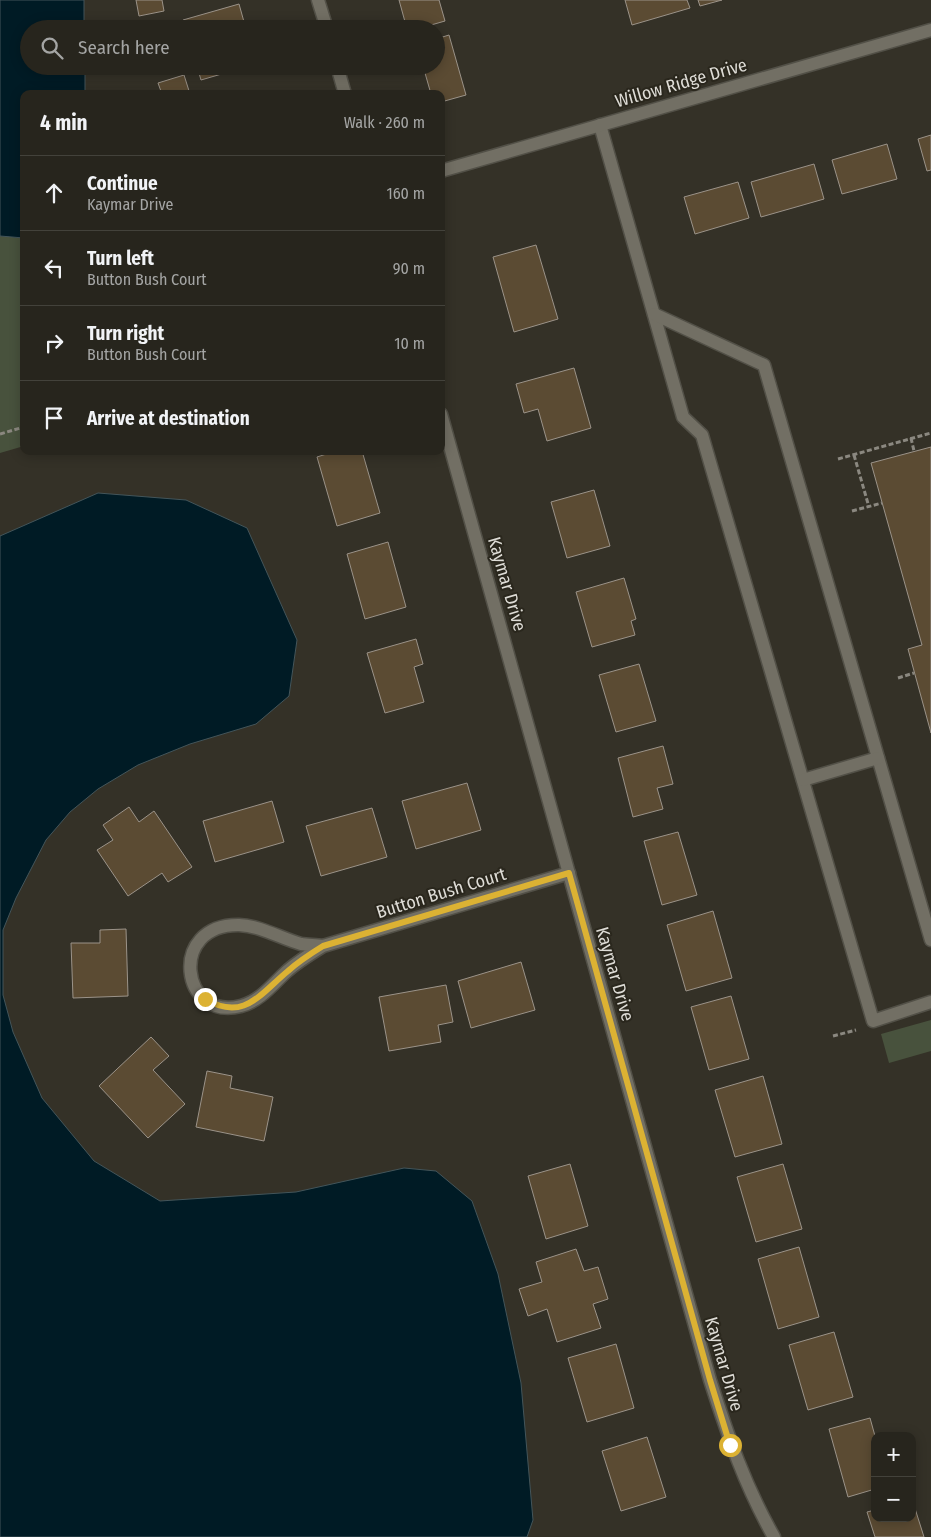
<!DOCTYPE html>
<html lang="en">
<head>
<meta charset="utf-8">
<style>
  :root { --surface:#27251d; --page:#2f2d26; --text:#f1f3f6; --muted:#a4a5a4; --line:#43423b }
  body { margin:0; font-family:"Fira Sans Condensed",sans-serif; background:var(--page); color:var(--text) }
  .controls { position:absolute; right:15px; bottom:15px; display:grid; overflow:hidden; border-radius:10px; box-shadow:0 2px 12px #0003 }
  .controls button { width:45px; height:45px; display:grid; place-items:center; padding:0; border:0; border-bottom:1px solid var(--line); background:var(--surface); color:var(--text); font:25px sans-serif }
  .stop { position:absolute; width:15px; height:15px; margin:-11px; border:4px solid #dcb233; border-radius:50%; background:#fff }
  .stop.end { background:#dcb233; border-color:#fff; box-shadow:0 1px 5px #0008 }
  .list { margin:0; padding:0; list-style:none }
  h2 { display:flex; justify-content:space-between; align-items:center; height:65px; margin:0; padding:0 20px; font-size:21px }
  h2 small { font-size:16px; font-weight:400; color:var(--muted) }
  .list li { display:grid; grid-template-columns:32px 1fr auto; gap:15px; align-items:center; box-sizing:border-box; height:75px; padding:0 20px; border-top:1px solid var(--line) }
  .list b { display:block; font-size:19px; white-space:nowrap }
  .list p { margin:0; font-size:16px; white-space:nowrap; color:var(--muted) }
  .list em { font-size:16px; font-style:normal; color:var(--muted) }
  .icon { flex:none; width:28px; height:28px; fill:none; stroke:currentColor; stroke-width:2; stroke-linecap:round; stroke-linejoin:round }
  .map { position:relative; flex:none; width:931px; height:1537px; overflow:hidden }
  .search { position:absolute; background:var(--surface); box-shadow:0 2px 12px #0003; left:20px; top:20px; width:425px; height:55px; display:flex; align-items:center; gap:12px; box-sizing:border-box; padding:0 18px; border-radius:28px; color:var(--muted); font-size:19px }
  .panel { position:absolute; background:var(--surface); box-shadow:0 2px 12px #0003; left:20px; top:90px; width:425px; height:365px; border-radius:10px }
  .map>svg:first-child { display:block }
</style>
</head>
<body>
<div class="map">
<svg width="931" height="1537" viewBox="0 0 931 1537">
  <rect width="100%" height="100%" fill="#343127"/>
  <g fill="#48523d">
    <polygon points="0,236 24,238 24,446 0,453"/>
    <polygon points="931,1020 931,1051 889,1063 881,1034"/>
  </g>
  <g fill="#001b25" stroke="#43555a">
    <polygon points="0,0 84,0 84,29 29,29 29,66 85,66 85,94 24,94 24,238 0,236"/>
    <polygon points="98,493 186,500 247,528 297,640 289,696 256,724 190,744 138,765 98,789 70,812 46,840 16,898 3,930 3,995 13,1032 42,1098 94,1161 160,1201 296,1192 404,1168 436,1171 472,1201 498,1274 521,1383 533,1520 527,1537 0,1537 0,536"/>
  </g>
  <g fill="#5b4b33" stroke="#9b9389">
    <polygon points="136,0 162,0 164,11 139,16"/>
    <polygon points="399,0 439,0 445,21 417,29 407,29"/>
    <polygon points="625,0 687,0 690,8 632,25"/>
    <polygon points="698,0 722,0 700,6"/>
    <polygon points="239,4 246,29 186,29 183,20"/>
    <polygon points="449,35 466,95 441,102 441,94 431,94 423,66 436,66 436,39"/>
    <polygon points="197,66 249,66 201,80"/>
    <polygon points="184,75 190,94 162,94 158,83"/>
    <polygon points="931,135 931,170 927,171 918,139"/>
    <polygon points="887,144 897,179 842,194 832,160"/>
    <polygon points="814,164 824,199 761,217 751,182"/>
    <polygon points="738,182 749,218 695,234 684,197"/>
    <polygon points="536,245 558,319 514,332 493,257"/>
    <polygon points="574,368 591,428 547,441 538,409 524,413 516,384"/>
    <polygon points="931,447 931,733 908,649 922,645 871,463"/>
    <polygon points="336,451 362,451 380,513 337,526 317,457"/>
    <polygon points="594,490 610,546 567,558 551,502"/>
    <polygon points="388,542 406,607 365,619 347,554"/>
    <polygon points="624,578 636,619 631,621 635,635 592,647 576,592"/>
    <polygon points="416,639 423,664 414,667 424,702 385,713 367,653"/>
    <polygon points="639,664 656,721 616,732 599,675"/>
    <polygon points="663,746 673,784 657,788 663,809 633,817 618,758"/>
    <polygon points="467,783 481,830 416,849 402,801"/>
    <polygon points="272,801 284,842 215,862 203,821"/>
    <polygon points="129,807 139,822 154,811 192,867 168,882 162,873 128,896 97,850 113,840 103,825"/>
    <polygon points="372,808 387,857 321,876 306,826"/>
    <polygon points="678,832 697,895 662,905 644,841"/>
    <polygon points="713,911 732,978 686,991 667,925"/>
    <polygon points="126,929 128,996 73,998 71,943 100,943 100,930"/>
    <polygon points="521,962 535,1010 471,1028 458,981"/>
    <polygon points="446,985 453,1022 438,1025 441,1042 389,1051 379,997"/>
    <polygon points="731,996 749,1059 709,1070 691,1007"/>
    <polygon points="151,1037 169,1056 153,1070 185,1104 148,1138 99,1086"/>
    <polygon points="207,1071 232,1076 230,1088 273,1097 264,1141 196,1127"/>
    <polygon points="763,1076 782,1144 735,1157 715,1090"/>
    <polygon points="570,1164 588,1226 546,1239 528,1176"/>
    <polygon points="783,1164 802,1229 756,1242 737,1177"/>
    <polygon points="799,1247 819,1317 778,1329 758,1259"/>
    <polygon points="576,1249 584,1271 598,1267 608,1299 593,1304 601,1328 557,1342 547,1309 528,1316 519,1289 542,1282 536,1262"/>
    <polygon points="834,1332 853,1397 808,1410 789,1345"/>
    <polygon points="616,1344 634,1408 587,1422 568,1358"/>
    <polygon points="870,1418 875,1436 875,1489 848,1497 829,1429"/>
    <polygon points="647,1437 666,1497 621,1511 602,1451"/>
    <polygon points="912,1499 924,1537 875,1537 867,1512 875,1510 875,1518 912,1518"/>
  </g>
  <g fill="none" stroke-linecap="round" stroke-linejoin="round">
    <g stroke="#525047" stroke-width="15">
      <g id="service">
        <polyline points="600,125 683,417 702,435 873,1021 931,1002"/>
        <polyline points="654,314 764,365 931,940"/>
        <polyline points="803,780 878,758"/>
      </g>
    </g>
    <g stroke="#525047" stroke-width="15">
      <g id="minor">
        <polyline points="318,0 327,29"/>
        <polyline points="337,66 345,94"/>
        <polyline points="441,171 931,30"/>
        <path d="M 441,414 L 710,1380 C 728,1436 745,1486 774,1537"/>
        <path d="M 323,946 C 310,954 297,962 286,972 C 272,985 260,1001 241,1006 C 181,1022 167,924 239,925 C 261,926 280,938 301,944 C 308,945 316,945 323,946 L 569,873"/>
      </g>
    </g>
    <g stroke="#8b8880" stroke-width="3" stroke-dasharray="5 2.5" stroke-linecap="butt">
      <polyline points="0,434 24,427"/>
      <polyline points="911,438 914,451"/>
      <polyline points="854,455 869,507"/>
      <polyline points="838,459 931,433"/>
      <polyline points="852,511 882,503"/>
      <polyline points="898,678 914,673"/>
      <polyline points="833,1036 856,1030"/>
    </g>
    <use href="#service" stroke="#726f64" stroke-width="12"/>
    <use href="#minor" stroke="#726f64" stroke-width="12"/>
  </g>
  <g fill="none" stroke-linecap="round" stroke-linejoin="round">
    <path stroke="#dcb233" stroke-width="6" d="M 205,999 C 244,1022 260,994 288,971 C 299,961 310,954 323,946 L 569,873 L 710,1380 L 730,1445"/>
  </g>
  <g text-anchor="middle" stroke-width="4" stroke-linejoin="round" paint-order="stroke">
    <g font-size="18" fill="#dedcd6" stroke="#2a271d">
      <text transform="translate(681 83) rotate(-16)" y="6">Willow Ridge Drive</text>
      <text transform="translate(507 584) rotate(74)" y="6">Kaymar Drive</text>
      <text transform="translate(441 893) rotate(-17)" y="6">Button Bush Court</text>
      <text transform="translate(615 974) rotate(74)" y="6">Kaymar Drive</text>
      <text transform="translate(724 1364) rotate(74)" y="6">Kaymar Drive</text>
    </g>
  </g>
</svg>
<div class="controls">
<button>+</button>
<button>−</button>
</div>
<div class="stop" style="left:730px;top:1445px"></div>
<div class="stop end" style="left:205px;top:999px"></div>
<div class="search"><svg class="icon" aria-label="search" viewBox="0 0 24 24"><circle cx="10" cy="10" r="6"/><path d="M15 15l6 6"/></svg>Search here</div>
<section class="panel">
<h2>4 min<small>Walk · 260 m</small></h2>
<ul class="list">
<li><svg class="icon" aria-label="ahead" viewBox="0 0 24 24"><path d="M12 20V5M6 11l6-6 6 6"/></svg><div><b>Continue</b><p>Kaymar Drive</p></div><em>160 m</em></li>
<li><svg class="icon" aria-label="left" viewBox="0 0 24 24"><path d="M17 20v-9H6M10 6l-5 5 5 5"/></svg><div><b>Turn left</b><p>Button Bush Court</p></div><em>90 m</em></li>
<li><svg class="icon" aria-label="right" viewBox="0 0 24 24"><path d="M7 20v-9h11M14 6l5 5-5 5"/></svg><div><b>Turn right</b><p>Button Bush Court</p></div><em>10 m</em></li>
<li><svg class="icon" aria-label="arrive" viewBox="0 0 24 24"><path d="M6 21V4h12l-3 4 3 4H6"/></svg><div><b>Arrive at destination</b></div></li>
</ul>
</section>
</div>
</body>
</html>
